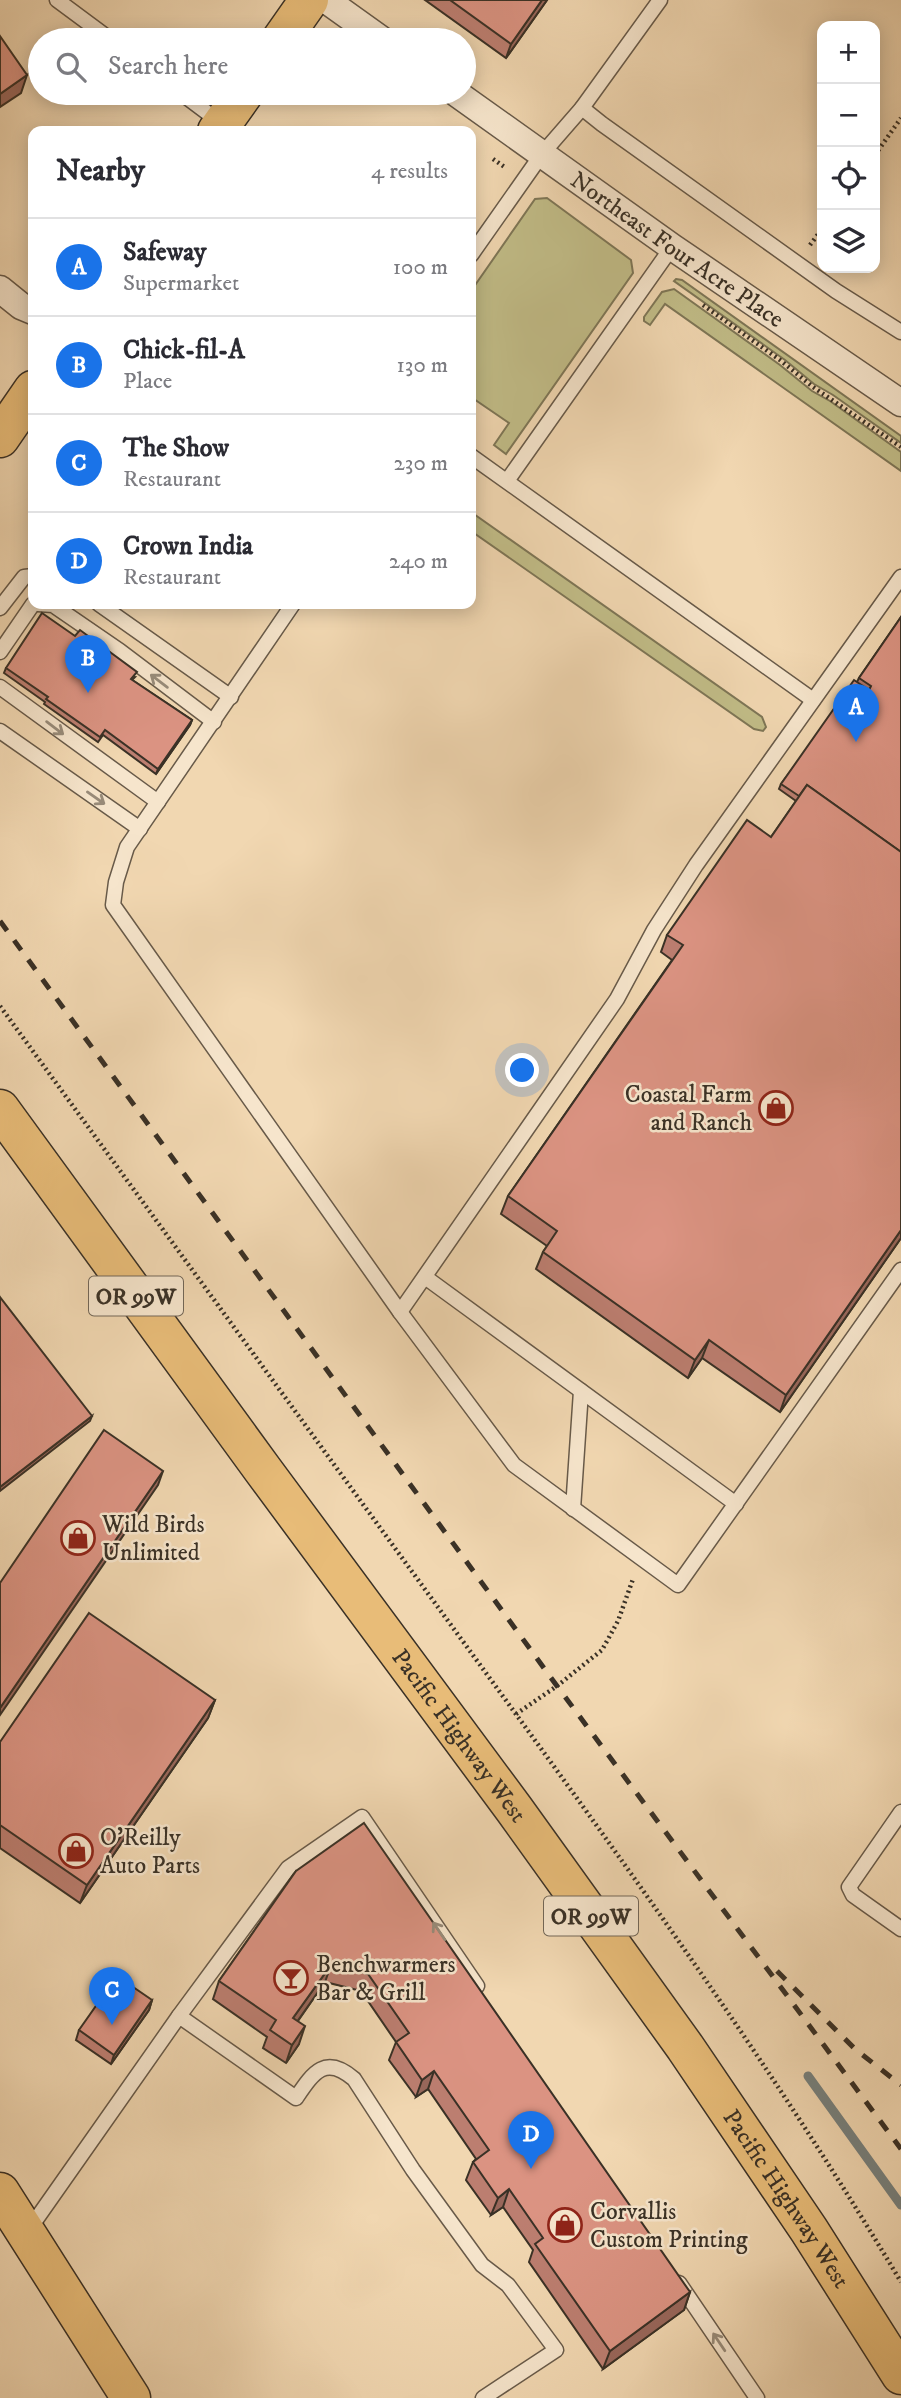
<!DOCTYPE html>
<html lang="en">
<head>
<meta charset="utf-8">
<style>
  :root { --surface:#fff; --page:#f7f7f7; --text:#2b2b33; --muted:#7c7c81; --line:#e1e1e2; --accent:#1a73e8 }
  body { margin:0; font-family:"IM FELL DW Pica",serif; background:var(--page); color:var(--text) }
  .controls { position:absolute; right:21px; top:21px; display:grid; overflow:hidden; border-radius:14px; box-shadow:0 4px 18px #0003 }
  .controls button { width:63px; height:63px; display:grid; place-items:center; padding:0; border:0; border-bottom:2px solid var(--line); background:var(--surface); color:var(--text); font:35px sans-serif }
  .you { position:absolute; left:523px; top:1071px; width:24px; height:24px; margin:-18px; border:5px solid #fff; border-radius:50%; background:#1a73e8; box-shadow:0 0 0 10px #1a73e833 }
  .badge { display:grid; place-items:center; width:46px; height:46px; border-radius:50%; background:var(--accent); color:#fff; font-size:23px; font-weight:700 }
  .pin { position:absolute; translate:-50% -58px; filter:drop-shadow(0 2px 4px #0008) }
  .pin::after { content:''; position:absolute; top:37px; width:24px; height:21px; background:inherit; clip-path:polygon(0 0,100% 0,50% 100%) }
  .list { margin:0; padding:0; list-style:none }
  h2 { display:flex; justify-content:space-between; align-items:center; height:91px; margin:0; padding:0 28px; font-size:30px }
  h2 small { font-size:23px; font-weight:400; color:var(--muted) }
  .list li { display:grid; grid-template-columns:46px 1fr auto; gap:21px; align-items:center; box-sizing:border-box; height:98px; padding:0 28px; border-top:2px solid var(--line) }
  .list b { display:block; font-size:26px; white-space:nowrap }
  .list p { margin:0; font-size:23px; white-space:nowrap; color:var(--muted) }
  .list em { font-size:23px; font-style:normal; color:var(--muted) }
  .icon { flex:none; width:38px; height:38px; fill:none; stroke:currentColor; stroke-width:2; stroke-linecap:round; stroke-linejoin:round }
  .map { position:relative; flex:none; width:901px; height:2398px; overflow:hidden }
  .search { position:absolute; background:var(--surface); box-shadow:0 4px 18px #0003; left:28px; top:28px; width:448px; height:77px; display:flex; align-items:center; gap:18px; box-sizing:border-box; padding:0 24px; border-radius:38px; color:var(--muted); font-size:26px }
  .panel { position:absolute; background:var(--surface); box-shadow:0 4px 18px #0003; left:28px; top:126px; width:448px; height:483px; border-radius:14px }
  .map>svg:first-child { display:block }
</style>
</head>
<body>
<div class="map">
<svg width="901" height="2398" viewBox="0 0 901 2398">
  <rect width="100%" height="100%" fill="#f1d7b1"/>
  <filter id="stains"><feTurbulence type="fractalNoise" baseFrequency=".00286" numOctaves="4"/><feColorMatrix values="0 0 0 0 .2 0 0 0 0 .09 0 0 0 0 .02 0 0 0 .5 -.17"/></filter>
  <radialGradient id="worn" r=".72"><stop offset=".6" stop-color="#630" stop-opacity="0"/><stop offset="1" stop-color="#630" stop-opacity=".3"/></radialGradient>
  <g fill="#c1bc87" stroke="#7e7656" stroke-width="2">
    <polygon points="547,198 631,260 633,273 506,454 494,445 509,423 471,397 471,291 535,199"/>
    <polygon points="676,279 682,280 901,436 901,443 833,395 814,384 785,360 674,281"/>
    <polygon points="674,289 780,365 812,391 830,401 901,452 901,471 665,304 650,325 644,321 644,317 662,292"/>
    <polygon points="471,512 762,717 766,727 763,731 754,729 471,531"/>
  </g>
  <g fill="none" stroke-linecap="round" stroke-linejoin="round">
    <polyline stroke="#77817e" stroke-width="9" points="808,2076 901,2205"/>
    <g stroke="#685a49" stroke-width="17">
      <g id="lane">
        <polyline points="57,0 111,40"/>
        <polyline points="181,93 221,123"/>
        <polyline points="582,108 602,124 836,291 901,332"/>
        <polyline points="471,255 542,154 582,108 660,0"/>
        <polyline points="471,456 813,700"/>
        <polyline points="507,481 672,247"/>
        <polyline points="38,604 53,605 120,651 214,722"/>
        <polyline points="99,604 231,697"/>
        <polyline points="293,604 127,847 116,882 113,905 400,1312 617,999 654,930 696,865 901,577"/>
        <polyline points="0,608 24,577 33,576"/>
        <polyline points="0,652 33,604"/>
        <polyline points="0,687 158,802"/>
        <polyline points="0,731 140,829"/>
        <polyline points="425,1277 736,1504"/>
        <polyline points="400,1312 514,1465 678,1585 901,1270"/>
        <polyline points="573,1509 581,1391"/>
        <polyline points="901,1812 849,1887 853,1895 901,1929"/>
        <polyline points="179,2016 288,1868 362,1817 477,1986"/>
        <path d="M 28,2231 L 179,2016 L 296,2098 C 313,2073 325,2054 354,2079 L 413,2170 L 482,2265 L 508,2285 L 556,2350 L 483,2398"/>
        <polyline points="679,2283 757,2398"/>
      </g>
    </g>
    <g stroke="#685a49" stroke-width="29">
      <g id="street">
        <polyline points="326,0 382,40"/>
        <path id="s1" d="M 456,93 L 672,247 L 901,403"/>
        <polyline points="0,289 21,306 33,311"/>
      </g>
    </g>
    <g stroke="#3a3126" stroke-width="41">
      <g id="primary">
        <polyline points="281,40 309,0"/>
        <polyline points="217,131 244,93"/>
        <polyline points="0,438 33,390"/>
        <polyline points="0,2192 131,2398"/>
      </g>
    </g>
    <g stroke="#3a3126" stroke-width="41">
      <g id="highway">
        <path id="s2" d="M 0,1109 L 263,1470 L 514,1809 L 685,2047 L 809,2230 L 901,2375"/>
      </g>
    </g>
    <g stroke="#3a3126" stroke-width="4.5" stroke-dasharray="2 3.5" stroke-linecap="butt">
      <polyline points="875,155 901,118"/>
      <polyline points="493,159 506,168"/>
      <polyline points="810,245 822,229"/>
      <polyline points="703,305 780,360 813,387 901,447"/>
      <path d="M 0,1006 C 156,1220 311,1433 467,1647 C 618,1854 770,2062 901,2282"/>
      <polyline points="516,1714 557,1686 602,1650 618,1621 633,1579"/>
    </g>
    <use href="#lane" stroke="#f6e5cc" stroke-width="14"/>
    <use href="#street" stroke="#f6e5cc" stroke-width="26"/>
    <use href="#primary" stroke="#e8bc78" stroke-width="38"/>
    <use href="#highway" stroke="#e8bc78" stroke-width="38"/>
    <g stroke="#3a3126" stroke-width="5" stroke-dasharray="12 12" stroke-linecap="butt">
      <polyline points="0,921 557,1686 901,2149"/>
      <polyline points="777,1971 855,2049 901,2085"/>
    </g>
  </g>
  <g fill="#bc7e70" stroke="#3a3126" stroke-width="2">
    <polygon points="425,0 547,0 506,58"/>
    <polygon points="901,617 901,1238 780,1412 702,1358 688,1378 536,1269 543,1252 547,1246 501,1214 508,1196 672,960 661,952 667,935 771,837 796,801 779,789 781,784 857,682 859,678"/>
    <polygon points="6,668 135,677 132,680 192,720 190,725 156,774 103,735 98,742 44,704 45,702 4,673"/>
    <polygon points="215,1700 208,1718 80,1903 0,1848 0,1742"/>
    <polygon points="296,1871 690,2292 684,2310 603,2369 529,2262 533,2250 503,2207 491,2215 466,2180 473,2162 476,2159 428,2089 416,2097 389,2060 396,2042 361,1991 325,1982 298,2021 299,2044 286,2063 263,2048 267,2037 213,1999 219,1981"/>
    <polygon points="152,2000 149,2010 111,2064 76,2040 79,2030"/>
  </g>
  <g fill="#99675b" stroke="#3a3126" stroke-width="2">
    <polygon points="542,0 547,0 506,58 511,44"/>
    <polygon points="27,75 21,93 0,107 0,94"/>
    <polygon points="192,720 190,725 156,774 158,769"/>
    <polygon points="901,1230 901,1238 780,1412 786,1395"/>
    <polygon points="709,1340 702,1358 688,1378 695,1360"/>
    <polygon points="92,1416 90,1421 0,1491 0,1487"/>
    <polygon points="163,1471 158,1485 0,1715 0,1708"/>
    <polygon points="215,1700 208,1718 80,1903 87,1885"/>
    <polygon points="331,1965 325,1982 287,2036 293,2018"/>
    <polygon points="152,2000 149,2010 111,2064 114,2055"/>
    <polygon points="305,2026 299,2044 286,2063 292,2045"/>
    <polygon points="434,2071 428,2089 416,2097 422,2080"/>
    <polygon points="509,2189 503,2207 491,2215 498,2198"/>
    <polygon points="690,2292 684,2310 603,2369 610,2351"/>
  </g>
  <g fill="#db9382" stroke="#3a3126" stroke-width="2">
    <polygon points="450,0 542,0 511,44"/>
    <polygon points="0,36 27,75 0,94"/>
    <polygon points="42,613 75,636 80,630 137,672 131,679 192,720 158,769 105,730 100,737 46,699 48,697 6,668"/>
    <polygon points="901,617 901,852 807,785 799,796 781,784 854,680 869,690 871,686 859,678"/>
    <polygon points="807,785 901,852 901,1230 786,1395 709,1340 695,1360 543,1252 557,1231 508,1196 683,945 667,935 747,820 771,837"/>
    <polygon points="0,1297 92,1416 0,1487"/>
    <polygon points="104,1430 163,1471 0,1708 0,1583"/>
    <polygon points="89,1613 215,1700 87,1885 0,1825 0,1742"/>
    <polygon points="364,1823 690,2292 610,2351 535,2244 543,2238 509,2189 498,2198 473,2162 489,2150 434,2071 422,2080 396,2042 409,2033 368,1974 331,1965 293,2018 305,2026 292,2045 270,2030 276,2020 219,1981 296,1871"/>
    <polygon points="117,1976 152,2000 114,2055 79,2030"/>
  </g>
  <defs><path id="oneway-shaft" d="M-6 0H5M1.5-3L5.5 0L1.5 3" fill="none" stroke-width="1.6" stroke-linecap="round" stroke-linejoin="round" transform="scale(1.75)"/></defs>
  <g stroke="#988b79">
    <use href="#oneway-shaft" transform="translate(159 681) rotate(-143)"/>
    <use href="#oneway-shaft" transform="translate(55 728) rotate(37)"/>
    <use href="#oneway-shaft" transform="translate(96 798) rotate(35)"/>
    <use href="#oneway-shaft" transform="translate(439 1931) rotate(-124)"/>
    <use href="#oneway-shaft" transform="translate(719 2342) rotate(-124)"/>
  </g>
  <defs>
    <g id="shop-ring" transform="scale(1.75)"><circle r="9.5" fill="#f6e5cc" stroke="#8f2418" stroke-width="1.5"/><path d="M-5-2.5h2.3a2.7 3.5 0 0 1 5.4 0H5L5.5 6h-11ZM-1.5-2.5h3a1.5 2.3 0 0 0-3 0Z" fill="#8f2418"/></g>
    <g id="bar-ring" transform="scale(1.75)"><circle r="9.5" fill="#f6e5cc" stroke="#8f2418" stroke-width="1.5"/><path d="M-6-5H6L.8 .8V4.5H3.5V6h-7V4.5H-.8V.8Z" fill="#8f2418"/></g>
  </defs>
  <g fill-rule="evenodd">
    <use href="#shop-ring" x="776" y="1108"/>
    <use href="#shop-ring" x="78" y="1538"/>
    <use href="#shop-ring" x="76" y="1851"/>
    <use href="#bar-ring" x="291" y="1978"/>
    <use href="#shop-ring" x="565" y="2225"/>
  </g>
  <g text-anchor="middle" stroke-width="5" stroke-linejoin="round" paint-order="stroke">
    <g fill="#f6e5cc" stroke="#726758" stroke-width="2">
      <rect x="89" y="1276.5" width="94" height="39" rx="5"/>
      <rect x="544" y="1896.5" width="94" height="39" rx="5"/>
    </g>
    <g font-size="23" font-weight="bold" fill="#3a3126">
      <text x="136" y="1304">OR 99W</text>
      <text x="591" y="1924">OR 99W</text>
    </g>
    <g font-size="24" fill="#3a3126" stroke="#f6e5cc">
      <text dy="8" stroke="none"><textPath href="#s1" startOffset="271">Northeast Four Acre Place</textPath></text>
      <text dy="8" stroke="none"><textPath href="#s2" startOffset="777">Pacific Highway West</textPath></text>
      <text dy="8" stroke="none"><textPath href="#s2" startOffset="1344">Pacific Highway West</textPath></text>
    </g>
    <g font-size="24" fill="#3a3126" stroke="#f6e5cc" text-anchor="start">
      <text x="752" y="1102" text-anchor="end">Coastal Farm<tspan x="752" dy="28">and Ranch</tspan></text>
      <text x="102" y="1532">Wild Birds<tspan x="102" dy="28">Unlimited</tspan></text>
      <text x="100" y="1845">O'Reilly<tspan x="100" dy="28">Auto Parts</tspan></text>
      <text x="316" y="1972">Benchwarmers<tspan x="316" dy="28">Bar &amp; Grill</tspan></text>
      <text x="590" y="2219">Corvallis<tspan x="590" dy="28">Custom Printing</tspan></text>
    </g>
  </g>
  <rect width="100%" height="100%" filter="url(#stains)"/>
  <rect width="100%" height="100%" fill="url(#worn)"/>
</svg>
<div class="controls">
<button>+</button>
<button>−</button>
<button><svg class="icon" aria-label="locate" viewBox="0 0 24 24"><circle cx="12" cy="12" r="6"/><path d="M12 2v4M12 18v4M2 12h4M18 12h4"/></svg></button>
<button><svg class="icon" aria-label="layers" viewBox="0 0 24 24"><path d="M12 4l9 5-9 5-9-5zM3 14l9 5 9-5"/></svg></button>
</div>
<div class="you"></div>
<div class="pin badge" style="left:856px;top:742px">A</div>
<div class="pin badge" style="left:88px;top:693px">B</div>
<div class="pin badge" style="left:112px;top:2025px">C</div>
<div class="pin badge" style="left:531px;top:2169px">D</div>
<div class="search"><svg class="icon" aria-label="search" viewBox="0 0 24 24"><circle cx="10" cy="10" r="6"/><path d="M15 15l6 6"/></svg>Search here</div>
<section class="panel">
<h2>Nearby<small>4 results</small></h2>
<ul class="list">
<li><span class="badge">A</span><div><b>Safeway</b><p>Supermarket</p></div><em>100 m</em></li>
<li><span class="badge">B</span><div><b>Chick-fil-A</b><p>Place</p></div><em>130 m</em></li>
<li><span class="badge">C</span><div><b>The Show</b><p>Restaurant</p></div><em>230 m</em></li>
<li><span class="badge">D</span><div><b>Crown India</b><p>Restaurant</p></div><em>240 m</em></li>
</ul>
</section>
</div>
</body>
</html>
